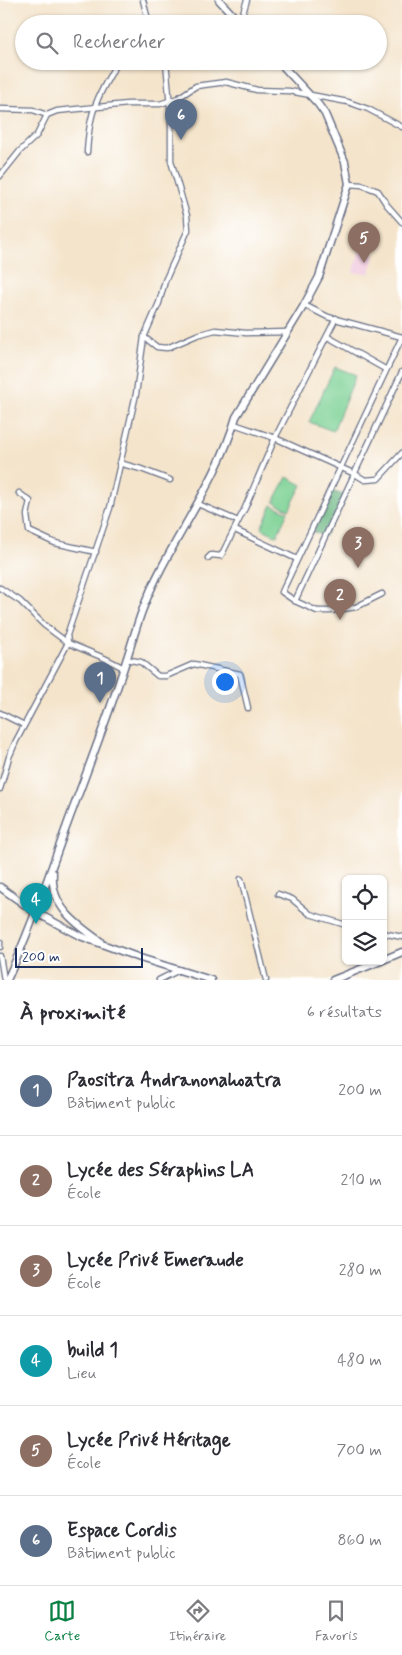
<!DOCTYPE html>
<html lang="fr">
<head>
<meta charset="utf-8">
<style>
  :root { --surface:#fff; --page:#f7f7f7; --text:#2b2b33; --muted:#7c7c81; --line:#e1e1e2; --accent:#0b8043 }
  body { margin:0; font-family:Mynerve,sans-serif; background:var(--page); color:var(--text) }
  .controls { position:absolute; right:15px; bottom:15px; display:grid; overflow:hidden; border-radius:8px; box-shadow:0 1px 4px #0004 }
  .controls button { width:45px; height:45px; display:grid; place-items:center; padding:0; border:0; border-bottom:1px solid var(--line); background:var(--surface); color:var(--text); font:25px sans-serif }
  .scale { position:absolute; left:15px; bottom:12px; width:128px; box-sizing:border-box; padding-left:5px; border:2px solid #1b2f5e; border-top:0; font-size:14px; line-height:18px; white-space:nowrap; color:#1b2f5e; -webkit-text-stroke:4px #fff; paint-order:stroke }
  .you { position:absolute; left:224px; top:681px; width:18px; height:18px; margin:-12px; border:4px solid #fff; border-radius:50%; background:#1a73e8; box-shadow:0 0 0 8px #1a73e833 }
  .badge { display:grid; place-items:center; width:32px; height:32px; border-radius:50%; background:var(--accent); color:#fff; font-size:16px; font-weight:700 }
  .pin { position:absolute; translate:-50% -41px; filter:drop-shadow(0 1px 2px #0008) }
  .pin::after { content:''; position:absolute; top:26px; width:18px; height:15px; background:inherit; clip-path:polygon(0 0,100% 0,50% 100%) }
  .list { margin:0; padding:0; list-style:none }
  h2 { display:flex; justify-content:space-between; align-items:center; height:65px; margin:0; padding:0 20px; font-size:21px }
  h2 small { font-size:16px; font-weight:400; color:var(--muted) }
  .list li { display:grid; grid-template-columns:32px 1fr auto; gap:15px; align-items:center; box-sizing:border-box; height:90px; padding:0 20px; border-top:1px solid var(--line) }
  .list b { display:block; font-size:19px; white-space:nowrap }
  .list p { margin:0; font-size:16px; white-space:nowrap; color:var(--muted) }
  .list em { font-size:16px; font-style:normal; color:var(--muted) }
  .icon { flex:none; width:28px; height:28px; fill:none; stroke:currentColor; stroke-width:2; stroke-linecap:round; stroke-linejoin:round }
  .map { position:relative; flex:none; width:402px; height:980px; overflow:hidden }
  .search { position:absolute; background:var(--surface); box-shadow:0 1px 4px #0004; left:15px; right:15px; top:15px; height:55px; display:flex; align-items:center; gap:12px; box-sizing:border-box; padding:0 18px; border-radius:28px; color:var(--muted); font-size:19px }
  .sheet { height:605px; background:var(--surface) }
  nav { display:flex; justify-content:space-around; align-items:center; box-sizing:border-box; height:70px; border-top:1px solid var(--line); background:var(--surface); font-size:14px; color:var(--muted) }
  nav a { display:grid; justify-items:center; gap:2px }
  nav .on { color:var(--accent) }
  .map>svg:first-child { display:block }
</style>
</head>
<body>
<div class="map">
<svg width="402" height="980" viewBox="0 0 402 980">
  <rect width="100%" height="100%" fill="#fff"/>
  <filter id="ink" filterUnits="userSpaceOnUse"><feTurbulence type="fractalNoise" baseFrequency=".02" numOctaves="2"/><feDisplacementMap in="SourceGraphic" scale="10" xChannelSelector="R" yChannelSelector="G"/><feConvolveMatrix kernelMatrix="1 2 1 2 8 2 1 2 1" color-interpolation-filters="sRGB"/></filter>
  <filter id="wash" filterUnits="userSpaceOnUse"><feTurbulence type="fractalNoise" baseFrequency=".0096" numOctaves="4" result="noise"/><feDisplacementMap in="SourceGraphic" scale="20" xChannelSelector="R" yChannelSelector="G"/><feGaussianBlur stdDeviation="1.12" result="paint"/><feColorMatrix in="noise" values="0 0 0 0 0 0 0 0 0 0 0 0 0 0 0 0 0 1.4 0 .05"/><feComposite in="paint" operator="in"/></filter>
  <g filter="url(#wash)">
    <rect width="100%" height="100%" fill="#f4e4cb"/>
    <polygon fill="#f2cfe1" points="360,249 375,254 370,273 353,273"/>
    <g fill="#7dd194" stroke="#4c8079">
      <polygon points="335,367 356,375 333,431 309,422"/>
      <polygon points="287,477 302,485 289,510 274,502"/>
      <polygon points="272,505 288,512 277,536 261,528"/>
    </g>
    <polygon fill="#66b37e" stroke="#40716e" points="331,491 344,495 325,536 313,532"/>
  </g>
  <g filter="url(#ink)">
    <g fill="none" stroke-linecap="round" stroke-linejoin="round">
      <g stroke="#676e84" stroke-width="7">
        <g id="street">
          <polyline points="143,0 149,24"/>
          <polyline points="240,22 247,0"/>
          <polyline points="0,109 33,110 47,115"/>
          <path d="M 87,152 C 89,120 93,105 109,77 C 113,70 114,66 120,61"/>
          <polyline points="0,176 20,151 37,135 47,115 57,111 128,104 160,104 178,98 196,86 226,82 257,90 289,91 348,102 368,109 402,127"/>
          <polyline points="349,184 362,185 378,191 387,205 402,222"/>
          <polyline points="304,305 328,317 402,337"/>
          <polyline points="144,337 157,347 167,348 197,335 215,330 246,333 287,332"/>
          <polyline points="328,337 385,369"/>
          <polyline points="234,424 275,438 355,474 365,480 378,479 402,453"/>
          <polyline points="119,463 141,469 170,480"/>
          <polyline points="19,493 30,501 27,515 29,531 55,543 96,552"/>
          <polyline points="198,504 238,521"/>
          <polyline points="235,530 297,559"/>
          <polyline points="208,558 211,555 221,556 245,508 275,438 336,318"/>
          <polyline points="0,588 20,601 44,625 68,643 104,658 124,668"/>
          <polyline points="382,594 356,607 330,611 317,611 295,601 282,592 402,337"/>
          <polyline points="295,601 402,372"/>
          <polyline points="126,659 141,662 158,676 166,676 194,664 240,674 248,708"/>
          <polyline points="0,713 24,725"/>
          <polyline points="0,789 9,757 16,741 68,643 67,635 110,508 136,394 144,337 159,303 165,281 188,230 187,216 171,161 171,118 166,61"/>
          <polyline points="241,879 266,980"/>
          <polyline points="278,894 292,899 310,914 346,925"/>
          <polyline points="383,933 402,937"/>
          <polyline points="0,942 0,947"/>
          <polyline points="0,956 4,980"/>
          <polyline points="159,980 177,971"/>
        </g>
      </g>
      <g stroke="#676e84" stroke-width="9">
        <g id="secondary">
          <polyline points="219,0 241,24"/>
          <path d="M 53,873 C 50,906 76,924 100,941"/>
          <polyline points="0,887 35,912 80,936 140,958 211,980"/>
          <polyline points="383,960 402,952"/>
          <path d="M 7,980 C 31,929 48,877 67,825 C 85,776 104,728 120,679 C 128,657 134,633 142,611 C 167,544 216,487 236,417 L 303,307 L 319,277 L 349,184 L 345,162 L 325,114 L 318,104 L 278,61"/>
          <polyline points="333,980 381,961"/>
        </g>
      </g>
      <use href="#street" stroke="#fff" stroke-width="4.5"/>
      <use href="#secondary" stroke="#fff" stroke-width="6"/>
    </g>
  </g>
</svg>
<div class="controls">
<button><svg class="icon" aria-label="locate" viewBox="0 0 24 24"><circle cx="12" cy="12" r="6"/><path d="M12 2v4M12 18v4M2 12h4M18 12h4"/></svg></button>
<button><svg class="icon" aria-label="layers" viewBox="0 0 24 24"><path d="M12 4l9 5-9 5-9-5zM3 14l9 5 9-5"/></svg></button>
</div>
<div class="scale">200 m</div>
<div class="you"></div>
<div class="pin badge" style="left:100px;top:703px;background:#5c6f8a">1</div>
<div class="pin badge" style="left:340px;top:620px;background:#8d6e63">2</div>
<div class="pin badge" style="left:358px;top:568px;background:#8d6e63">3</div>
<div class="pin badge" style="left:36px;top:924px;background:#0f9aa8">4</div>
<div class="pin badge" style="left:364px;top:263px;background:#8d6e63">5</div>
<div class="pin badge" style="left:181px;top:140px;background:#5c6f8a">6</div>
<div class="search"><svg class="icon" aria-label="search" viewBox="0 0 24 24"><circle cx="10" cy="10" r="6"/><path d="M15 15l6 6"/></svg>Rechercher</div>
</div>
<section class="sheet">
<h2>À proximité<small>6 résultats</small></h2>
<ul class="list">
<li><span class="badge" style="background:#5c6f8a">1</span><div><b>Paositra Andranonahoatra</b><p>Bâtiment public</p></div><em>200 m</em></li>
<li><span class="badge" style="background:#8d6e63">2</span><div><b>Lycée des Séraphins LA</b><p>École</p></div><em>210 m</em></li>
<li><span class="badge" style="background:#8d6e63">3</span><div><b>Lycée Privé Emeraude</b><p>École</p></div><em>280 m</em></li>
<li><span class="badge" style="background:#0f9aa8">4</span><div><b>build 1</b><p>Lieu</p></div><em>480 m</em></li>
<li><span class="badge" style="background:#8d6e63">5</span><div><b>Lycée Privé Héritage</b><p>École</p></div><em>700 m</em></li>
<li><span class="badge" style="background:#5c6f8a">6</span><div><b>Espace Cordis</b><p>Bâtiment public</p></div><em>860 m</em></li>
</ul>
</section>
<nav>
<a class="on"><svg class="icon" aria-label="map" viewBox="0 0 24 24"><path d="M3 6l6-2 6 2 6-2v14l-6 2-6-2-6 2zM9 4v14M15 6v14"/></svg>Carte</a>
<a><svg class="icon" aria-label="directions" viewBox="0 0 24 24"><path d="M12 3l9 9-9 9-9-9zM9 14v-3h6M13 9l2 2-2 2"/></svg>Itinéraire</a>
<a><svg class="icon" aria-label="saved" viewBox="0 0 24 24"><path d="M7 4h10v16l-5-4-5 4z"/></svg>Favoris</a>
</nav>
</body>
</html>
